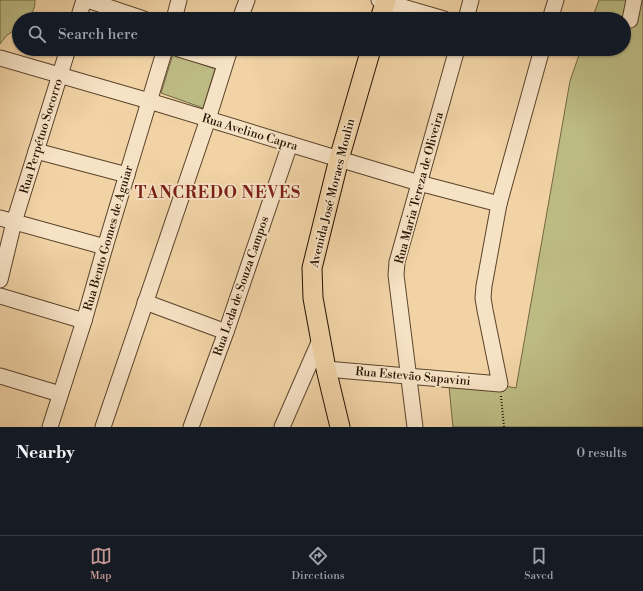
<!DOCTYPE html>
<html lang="en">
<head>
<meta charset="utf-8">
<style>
  :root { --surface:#171b24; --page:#20242c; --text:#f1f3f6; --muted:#9ea1a6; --line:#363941; --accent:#c59692 }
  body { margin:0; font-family:"Libre Bodoni",serif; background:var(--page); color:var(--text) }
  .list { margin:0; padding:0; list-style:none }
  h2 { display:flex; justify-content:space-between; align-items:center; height:52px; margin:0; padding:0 16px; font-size:17px }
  h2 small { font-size:13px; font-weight:400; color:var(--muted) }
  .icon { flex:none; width:22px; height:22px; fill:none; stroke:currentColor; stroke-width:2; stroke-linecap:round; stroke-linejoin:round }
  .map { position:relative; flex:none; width:643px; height:427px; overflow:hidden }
  .search { position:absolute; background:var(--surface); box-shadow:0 1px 3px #0004; left:12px; right:12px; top:12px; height:44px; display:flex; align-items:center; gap:10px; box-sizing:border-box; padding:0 14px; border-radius:22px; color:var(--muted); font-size:15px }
  .sheet { height:108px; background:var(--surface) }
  nav { display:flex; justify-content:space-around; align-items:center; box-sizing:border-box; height:56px; border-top:1px solid var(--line); background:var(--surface); font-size:11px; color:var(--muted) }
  nav a { display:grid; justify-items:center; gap:2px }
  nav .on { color:var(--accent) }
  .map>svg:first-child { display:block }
</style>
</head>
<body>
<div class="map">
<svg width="643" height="427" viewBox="0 0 643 427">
  <rect width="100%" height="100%" fill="#f1d3a6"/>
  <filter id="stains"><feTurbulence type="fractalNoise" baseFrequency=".005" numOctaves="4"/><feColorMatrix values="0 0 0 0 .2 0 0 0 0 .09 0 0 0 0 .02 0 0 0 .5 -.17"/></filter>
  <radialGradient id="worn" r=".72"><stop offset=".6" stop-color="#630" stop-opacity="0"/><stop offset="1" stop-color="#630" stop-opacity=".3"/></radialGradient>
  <g fill="#bdbb84" stroke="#726742">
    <path d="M 0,0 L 35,0 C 35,7 33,12 29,19 L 19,19 L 19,27 L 6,36 L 0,44 Z"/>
    <polygon points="599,0 643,0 643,427 453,427 448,376 516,388 570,81 581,49 624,49 624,19 592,19"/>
    <polygon points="173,54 215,69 203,108 161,93"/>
  </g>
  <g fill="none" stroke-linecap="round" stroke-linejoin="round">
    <g stroke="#5a432a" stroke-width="17">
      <g id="minor">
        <polyline points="87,0 144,19"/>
        <polyline points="379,0 444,19"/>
        <polyline points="78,19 84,0"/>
        <polyline points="174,19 179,0"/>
        <polyline points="240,19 247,0"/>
        <polyline points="466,19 471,0"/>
        <polyline points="550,19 556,0"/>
        <polyline points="630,20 634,0"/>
        <polyline points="179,49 225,63"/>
        <polyline points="0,58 149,101 339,159 419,183 499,204"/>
        <polyline points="36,151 127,175"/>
        <polyline points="0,218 105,247"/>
        <polyline points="0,280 14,222 68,49"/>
        <polyline points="0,296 84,321"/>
        <polyline points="145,302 226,332"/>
        <polyline points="326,369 500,384 485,310 483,298 484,286 499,204 542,49"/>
        <polyline points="0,376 60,394"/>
        <polyline points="50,427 84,321 105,247 165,49"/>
        <polyline points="103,427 208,119 230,49"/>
        <polyline points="191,427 226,332 290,144"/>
        <polyline points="282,427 320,340"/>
        <polyline points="415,427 396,275 397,262 457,49"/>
      </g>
    </g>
    <g stroke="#271301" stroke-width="21">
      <g id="major">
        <polyline points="380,19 386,0"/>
        <polyline points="340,427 326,369 313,298 312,268 339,159 371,49"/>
      </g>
    </g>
    <polyline stroke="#271301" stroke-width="2" stroke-dasharray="1 2" stroke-linecap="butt" points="501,396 504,427"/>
    <use href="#minor" stroke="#f6e2c5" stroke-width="15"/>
    <use href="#major" stroke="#f1d3a6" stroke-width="19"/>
  </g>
  <g text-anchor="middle" stroke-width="3.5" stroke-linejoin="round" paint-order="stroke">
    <g font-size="12" fill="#271301" stroke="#f6e2c5">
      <text transform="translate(250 132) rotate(17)" y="4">Rua Avelino Capra</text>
      <text transform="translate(41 136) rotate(-73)" y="4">Rua Perpétuo Socorro</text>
      <text transform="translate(419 188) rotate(-75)" y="4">Rua Maria Tereza de Oliveira</text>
      <text transform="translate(332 193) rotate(-76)" y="4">Avenida José Moraes Moulin</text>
      <text transform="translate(108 238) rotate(-74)" y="4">Rua Bento Gomes de Aguiar</text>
      <text transform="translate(241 286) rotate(-71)" y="4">Rua Leda de Souza Campos</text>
      <text transform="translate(413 376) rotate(5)" y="4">Rua Estevão Sapavini</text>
    </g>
    <g font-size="16" font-weight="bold" letter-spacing="1" fill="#7a1f14" stroke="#f6e2c5">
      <text x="218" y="198">TANCREDO NEVES</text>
    </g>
  </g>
  <rect width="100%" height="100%" filter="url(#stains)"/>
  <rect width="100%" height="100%" fill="url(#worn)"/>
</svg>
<div class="search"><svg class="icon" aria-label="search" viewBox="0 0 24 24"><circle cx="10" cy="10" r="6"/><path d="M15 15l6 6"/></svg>Search here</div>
</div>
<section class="sheet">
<h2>Nearby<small>0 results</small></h2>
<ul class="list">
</ul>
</section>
<nav>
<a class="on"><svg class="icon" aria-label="map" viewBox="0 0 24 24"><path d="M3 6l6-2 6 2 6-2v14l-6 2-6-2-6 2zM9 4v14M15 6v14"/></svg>Map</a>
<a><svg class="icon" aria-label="directions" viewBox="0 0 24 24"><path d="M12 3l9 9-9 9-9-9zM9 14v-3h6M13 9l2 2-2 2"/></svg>Directions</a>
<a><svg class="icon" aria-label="saved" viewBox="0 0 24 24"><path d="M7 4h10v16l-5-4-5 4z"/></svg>Saved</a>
</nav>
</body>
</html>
